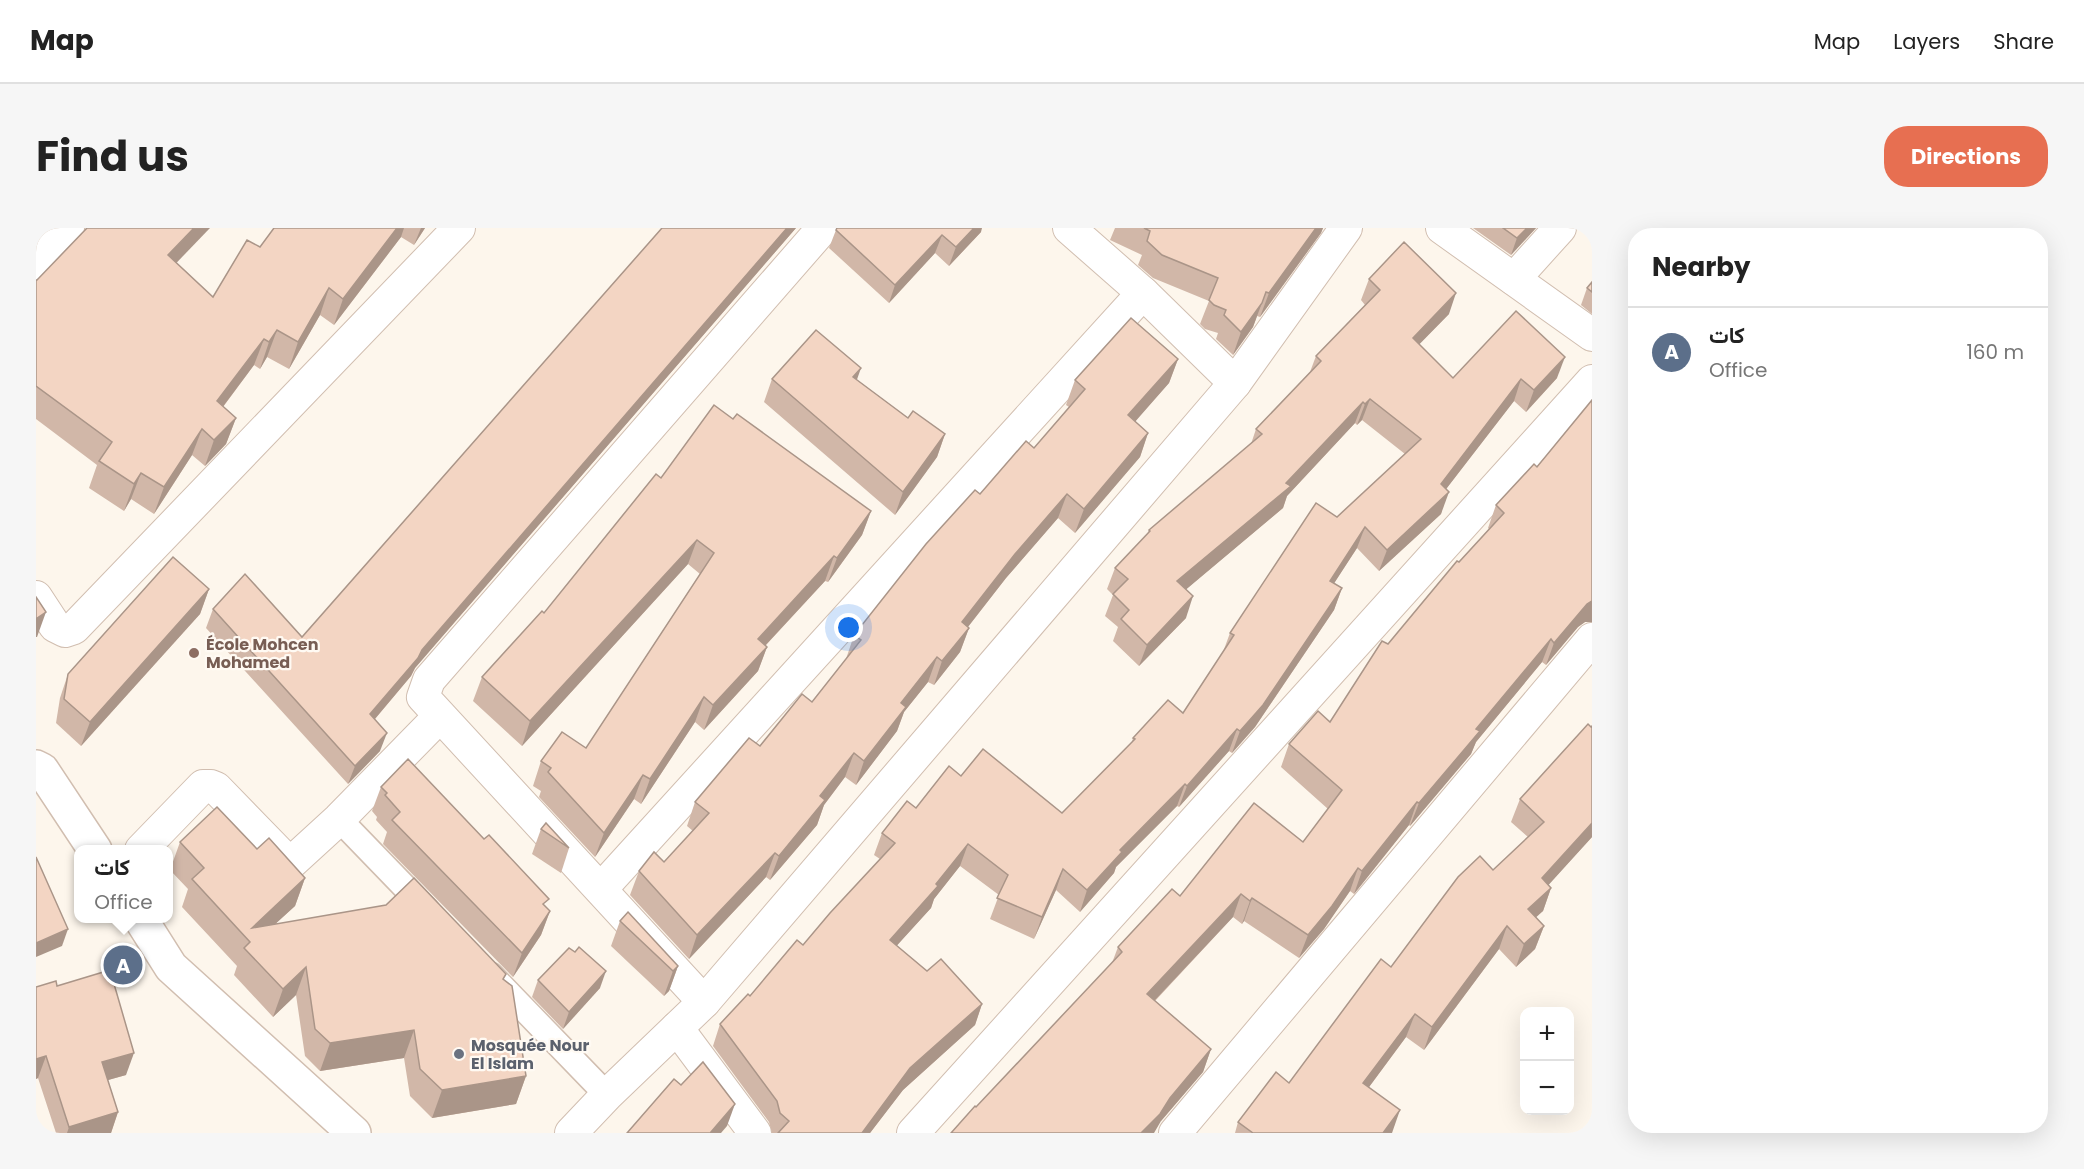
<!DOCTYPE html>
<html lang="en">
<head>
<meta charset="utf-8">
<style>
  :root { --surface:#fff; --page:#f6f6f6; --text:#222; --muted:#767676; --line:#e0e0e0; --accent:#e76f51 }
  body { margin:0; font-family:Poppins,Vazirmatn,sans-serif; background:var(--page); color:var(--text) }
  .controls { position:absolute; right:18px; bottom:18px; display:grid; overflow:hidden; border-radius:12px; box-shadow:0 6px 24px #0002 }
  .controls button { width:54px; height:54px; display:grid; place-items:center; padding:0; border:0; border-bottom:2px solid var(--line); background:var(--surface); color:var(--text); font:30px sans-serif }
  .you { position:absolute; left:813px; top:400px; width:21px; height:21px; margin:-15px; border:4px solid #fff; border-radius:50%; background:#1a73e8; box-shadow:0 0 0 9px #1a73e833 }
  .badge { display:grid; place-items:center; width:39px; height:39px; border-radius:50%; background:var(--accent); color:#fff; font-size:20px; font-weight:700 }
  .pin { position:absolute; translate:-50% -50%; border:3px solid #fff; box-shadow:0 2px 6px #0006 }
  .popup { position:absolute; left:38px; top:617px; width:99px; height:78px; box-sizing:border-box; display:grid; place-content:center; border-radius:12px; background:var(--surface); filter:drop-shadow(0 2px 4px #0005); font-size:20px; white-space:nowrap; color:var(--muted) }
  .popup b { font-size:22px; color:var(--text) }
  .popup::after { content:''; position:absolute; left:50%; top:100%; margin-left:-12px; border:12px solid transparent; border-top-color:var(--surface) }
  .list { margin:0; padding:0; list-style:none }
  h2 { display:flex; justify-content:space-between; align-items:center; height:78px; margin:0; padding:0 24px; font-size:26px }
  h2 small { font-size:20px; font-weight:400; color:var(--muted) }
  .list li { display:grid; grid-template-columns:39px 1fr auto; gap:18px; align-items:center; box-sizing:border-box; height:90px; padding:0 24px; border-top:2px solid var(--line) }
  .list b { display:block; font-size:22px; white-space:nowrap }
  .list p { margin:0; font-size:20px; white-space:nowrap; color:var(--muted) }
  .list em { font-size:20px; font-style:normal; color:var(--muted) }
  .map { position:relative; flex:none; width:1556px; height:905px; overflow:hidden; border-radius:24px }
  header { display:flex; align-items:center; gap:36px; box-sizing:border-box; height:84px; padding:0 30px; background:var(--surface); border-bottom:2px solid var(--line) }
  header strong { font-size:28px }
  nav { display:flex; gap:33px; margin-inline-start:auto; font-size:21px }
  .intro { display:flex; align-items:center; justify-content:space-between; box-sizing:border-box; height:144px; padding:0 36px }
  h1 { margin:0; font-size:42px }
  .button { padding:15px 27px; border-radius:24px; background:var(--accent); color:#fff; font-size:21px; font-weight:700 }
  main { display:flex; gap:36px; padding:0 36px }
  aside { flex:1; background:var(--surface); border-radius:24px; box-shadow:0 6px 24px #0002 }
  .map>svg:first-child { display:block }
</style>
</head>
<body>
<header>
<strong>Map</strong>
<nav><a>Map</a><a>Layers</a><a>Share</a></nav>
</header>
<div class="intro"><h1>Find us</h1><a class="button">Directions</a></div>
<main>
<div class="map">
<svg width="1556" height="905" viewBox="0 0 1556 905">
  <rect width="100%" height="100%" fill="#fdf6ec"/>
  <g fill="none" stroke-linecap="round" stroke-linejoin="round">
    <g stroke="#d1beb0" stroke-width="27">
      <g id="pedestrian">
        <polyline points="303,591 391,682"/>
        <polyline points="455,747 571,867"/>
      </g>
    </g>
    <g stroke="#d1beb0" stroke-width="34">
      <g id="minor">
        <polyline points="1033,0 1107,65 1199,155"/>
        <polyline points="1406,0 1556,107"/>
        <polyline points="0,35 32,0"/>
        <polyline points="1478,51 1524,0"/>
        <polyline points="0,369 19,398 29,403 38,400 423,0"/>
        <polyline points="105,622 167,558 175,558 180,560 249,631 256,634 303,591 403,489"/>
        <polyline points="565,661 1107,65"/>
        <polyline points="668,774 387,469 393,452 787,0"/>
        <polyline points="641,800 719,905"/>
        <polyline points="535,905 571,867 668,774 1199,155 1310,0"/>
        <polyline points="877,905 1556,153"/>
        <polyline points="1139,905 1556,411"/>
      </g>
    </g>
    <g stroke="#d1beb0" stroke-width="36">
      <g id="tertiary">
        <polyline points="0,539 6,542 59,622"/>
        <polyline points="104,690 135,739 318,905"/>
      </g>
    </g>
    <use href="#pedestrian" stroke="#fff" stroke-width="24"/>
    <use href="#minor" stroke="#fff" stroke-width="32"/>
    <use href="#tertiary" stroke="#fff" stroke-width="33"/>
  </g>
  <g fill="#d1b7a8">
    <polygon points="238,0 389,0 378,17 365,9 298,97 284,87 253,141 231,129 224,141 218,137 187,179 200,190 190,216 169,238 156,227 118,286 95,271 88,283 53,260 61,237 0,191 0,53 141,35 177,69 224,19"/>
    <polygon points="626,0 760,0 379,440 375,448 339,491 344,523 312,556 170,400 177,381 266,409"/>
    <polygon points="1079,0 1287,0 1285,5 1224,89 1221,88 1217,99 1197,127 1180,111 1182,105 1169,101 1164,96 1173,73 1117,50 1102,37 1106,27 1074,12"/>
    <polygon points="1437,0 1500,0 1475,27"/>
    <polygon points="800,2 945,4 913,38 899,25 853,75 793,20"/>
    <polygon points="1333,51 1413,86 1383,116 1417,150 1521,150 1490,184 1478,173 1410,261 1405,286 1343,343 1321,320 1298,355 1306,360 1298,382 1219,499 1196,525 1193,523 1143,579 1141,578 1080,639 1078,645 1044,684 1020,662 998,711 954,691 963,667 924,638 898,671 895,680 860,718 891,743 946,776 939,797 867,862 834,905 736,905 733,894 677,818 684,796 767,717 844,631 838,627 846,605 925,548 1026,585 1096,514 1097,510 1147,485 1187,424 1194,405 1301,289 1369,226 1326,192 1321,197 1319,195 1251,268 1247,280 1150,361 1150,390 1103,438 1077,413 1082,399 1069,388 1077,367 1071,361 1079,340 1111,307 1113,302 1215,216 1220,201 1274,144 1280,128 1329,77 1325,72"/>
    <polygon points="1556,54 1556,86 1545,77 1551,60"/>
    <polygon points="1142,131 1133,155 1099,193 1112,205 1104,229 1039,305 1022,290 970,350 932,399 933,400 924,424 898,457 892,454 868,484 861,503 820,557 809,549 788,577 781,597 734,652 730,649 653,731 594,667 603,643 628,634 657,603 651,598 659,574 776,474 810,431 818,407 944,266 998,220 1033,179 1030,177 1039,152"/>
    <polygon points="736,151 821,152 872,190 909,206 901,229 859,287 728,174"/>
    <polygon points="697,191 835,283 826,307 792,354 789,353 730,417 731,419 722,443 668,502 659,494 605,576 598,571 559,629 503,569 505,563 497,558 505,533 550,520 664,346 652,336 486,518 437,473 446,449 508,385 625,250"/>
    <polygon points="1498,236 1549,394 1542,399 1510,437 1506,434 1440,514 1435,526 1374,598 1373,597 1318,666 1314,663 1288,701 1263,730 1208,693 1206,696 1197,689 1119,773 1175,821 1167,844 1125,893 940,879 1076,735 1082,719 1144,668 1267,614 1292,581 1245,539 1253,516 1294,494 1352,416 1423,334 1453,301 1452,300 1460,277"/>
    <polygon points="173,361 164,386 45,518 20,495 24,470 32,446"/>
    <polygon points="1555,499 1556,609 1512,657 1515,660 1507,683 1499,689 1508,698 1499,721 1480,739 1463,721 1388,822 1370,809 1333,859 1356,905 1199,905 1202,894 1253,855 1355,739 1492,609 1475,594 1484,571"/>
    <polygon points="345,559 514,683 505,707 477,749 347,616 351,604 340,592 341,589 336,583"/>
    <polygon points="505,601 533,620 525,645 496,626"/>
    <polygon points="144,614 221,621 269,650 259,678 240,695 468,752 490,848 480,876 396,890 374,868 368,830 284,843 269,828 260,767 237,789 198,747 201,738 146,679 152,661 134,642"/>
    <polygon points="584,693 642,738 633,763 628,768 575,718"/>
    <polygon points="502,752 564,760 527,801 496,769"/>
    <polygon points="0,759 90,847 72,852 82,884 75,905 20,905 2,850 0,851"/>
  </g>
  <g fill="#aa9588">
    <polygon points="158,0 174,0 123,53 132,27"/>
    <polygon points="361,0 368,0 365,9 298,97 307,71"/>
    <polygon points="385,0 389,0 378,17"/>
    <polygon points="751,0 760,0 379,440 375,448 327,505 334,486 386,422"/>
    <polygon points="938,0 946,0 945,4 913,38 920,19"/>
    <polygon points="1280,0 1287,0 1285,5 1224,89 1233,65"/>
    <polygon points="1491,0 1500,0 1475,27 1481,10"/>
    <polygon points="906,7 899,25 853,75 859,57"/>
    <polygon points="293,60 284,87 253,141 262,114"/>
    <polygon points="1230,64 1217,99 1197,127 1205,104"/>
    <polygon points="1420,65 1413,86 1369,131 1377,110"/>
    <polygon points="241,102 231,129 224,141 233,114"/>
    <polygon points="228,111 218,137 171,200 181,173"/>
    <polygon points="1529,129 1521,150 1490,184 1498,162"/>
    <polygon points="1142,131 1133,155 1084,211 1092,187"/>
    <polygon points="825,140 817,163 817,149"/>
    <polygon points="1485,151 1478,173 1397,278 1405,256"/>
    <polygon points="1334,171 1326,192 1321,197 1329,176"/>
    <polygon points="1327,174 1319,195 1251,268 1247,280 1134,375 1141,353 1250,255"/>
    <polygon points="200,190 190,216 169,238 178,212"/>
    <polygon points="166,201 156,227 118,286 128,259"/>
    <polygon points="1112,205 1104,229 1039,305 1048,281"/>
    <polygon points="909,206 901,229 859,287 867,264"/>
    <polygon points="105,245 95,271 88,283 98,256"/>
    <polygon points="1413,264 1405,286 1343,343 1351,322"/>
    <polygon points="1031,266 1022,290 970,350 917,418 926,394 979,326"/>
    <polygon points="835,283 826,307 792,354 801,330"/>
    <polygon points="1329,299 1321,320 1286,374 1294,353"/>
    <polygon points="661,312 652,336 486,518 494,493"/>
    <polygon points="798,328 789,353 713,435 722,411"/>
    <polygon points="1306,360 1298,382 1219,499 1196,525 1204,503"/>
    <polygon points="173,361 164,386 45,518 54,494"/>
    <polygon points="1157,368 1150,390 1103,438 1111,417"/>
    <polygon points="1556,373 1556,394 1549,394 1542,399 1510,437 1518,415 1551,376"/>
    <polygon points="10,384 1,409 0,409 0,391"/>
    <polygon points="933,400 924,424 898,457 906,433"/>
    <polygon points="1515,411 1506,434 1440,514 1435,526 1374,598 1383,575 1440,501"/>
    <polygon points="731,419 722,443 668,502 677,477"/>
    <polygon points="901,429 892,454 868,484 861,503 820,557 828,533 865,475"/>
    <polygon points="668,469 659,494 605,576 614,551"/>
    <polygon points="1201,501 1193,523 1143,579 1151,558"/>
    <polygon points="351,505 344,523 312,556 319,538"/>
    <polygon points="818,525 809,549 788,577 781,597 734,652 743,628 784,568"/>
    <polygon points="607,547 598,571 559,629 568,605"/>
    <polygon points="1149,556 1141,578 1080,639 1078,645 1044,684 1051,662 1084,622"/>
    <polygon points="1381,574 1373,597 1318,666 1326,643"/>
    <polygon points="1556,595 1556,609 1498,673 1506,650"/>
    <polygon points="932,616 924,638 898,671 895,680 846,734 854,712 900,656"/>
    <polygon points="739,625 730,649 653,731 661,707"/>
    <polygon points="1322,640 1314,663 1288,701 1263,730 1272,707"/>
    <polygon points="1027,641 1020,662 998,711 1006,689"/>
    <polygon points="269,650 259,678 211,722 214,714 216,700"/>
    <polygon points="1515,660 1507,683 1484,704 1492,681"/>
    <polygon points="1205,666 1197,689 1103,789 1111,766"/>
    <polygon points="1216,670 1208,693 1206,696 1214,673"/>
    <polygon points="514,683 505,707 477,749 486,725"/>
    <polygon points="1471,698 1463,721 1388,822 1396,799"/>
    <polygon points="1508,698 1499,721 1480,739 1488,716"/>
    <polygon points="32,701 26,718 0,729 0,715"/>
    <polygon points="642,738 633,763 628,768 637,743"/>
    <polygon points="270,739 260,767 237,789 247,761"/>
    <polygon points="570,743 564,760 527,801 533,784"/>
    <polygon points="946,776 939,797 867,862 834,905 826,905 874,840"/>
    <polygon points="1379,786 1370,809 1319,878 1327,855"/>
    <polygon points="378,802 368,830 284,843 294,815"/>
    <polygon points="1175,821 1167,844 1125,893 1118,905 1105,905"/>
    <polygon points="98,825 90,847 58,856 66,834"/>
    <polygon points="10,828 2,850 0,851 0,831"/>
    <polygon points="490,848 480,876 396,890 406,862"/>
    <polygon points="699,876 691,898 685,905 674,905"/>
    <polygon points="1364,882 1356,905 1347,905"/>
    <polygon points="82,884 75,905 31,905 33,899"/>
  </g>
  <g fill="#f3d5c3" stroke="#aa9588" stroke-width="1.5">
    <polygon points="51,0 158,0 132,27 177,69 211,12 224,19 238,0 361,0 307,71 293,60 262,114 241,102 233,114 228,111 181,173 200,190 178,212 166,201 128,259 105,245 98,256 63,233 76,214 0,158 0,53"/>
    <polygon points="626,0 751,0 386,422 382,430 334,486 351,505 319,538 177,381 209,346 266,409"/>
    <polygon points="801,0 938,0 920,19 906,7 859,57 800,2"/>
    <polygon points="1108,0 1280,0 1233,65 1230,64 1226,75 1205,104 1188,87 1190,82 1178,77 1173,72 1182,50 1126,27 1111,13 1114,3"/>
    <polygon points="1467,0 1491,0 1481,10"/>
    <polygon points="1368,14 1420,65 1377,110 1417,150 1480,83 1529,129 1498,162 1485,151 1405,256 1413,264 1351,322 1329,299 1294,353 1306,360 1227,477 1204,503 1201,501 1151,558 1149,556 1084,622 1086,624 1051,662 1027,641 1006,689 961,670 972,647 932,616 900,656 902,658 854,712 891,743 905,731 946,776 874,840 826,905 742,905 753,893 744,885 741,873 684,796 712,766 714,768 761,712 767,717 794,685 859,615 846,605 871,573 880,580 913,538 925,548 947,521 1026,585 1099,511 1097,510 1132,472 1147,485 1198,407 1194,405 1280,275 1301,289 1385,211 1334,171 1329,176 1327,174 1250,255 1255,258 1141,353 1157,368 1111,417 1085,391 1093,382 1077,366 1092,351 1079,340 1114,303 1113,302 1226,206 1220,201 1285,133 1280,128 1344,62 1333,51"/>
    <polygon points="1556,54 1556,64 1551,60"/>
    <polygon points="1095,90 1142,131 1092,187 1112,205 1048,281 1031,266 979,326 926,394 933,400 906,433 901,429 865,475 870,479 828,533 818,525 784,568 789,572 743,628 739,625 661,707 603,643 618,624 628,634 673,585 659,574 713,510 724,518 766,466 776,474 825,412 818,407 890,316 939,262 944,266 990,213 998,220 1049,161 1039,152"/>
    <polygon points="780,102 825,140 817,149 872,190 877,183 909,206 867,264 736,151"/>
    <polygon points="1556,172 1556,373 1551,376 1518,415 1515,411 1440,501 1444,503 1383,575 1381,574 1326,643 1322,640 1296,678 1272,707 1216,670 1214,673 1205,666 1111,766 1175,821 1134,870 1124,886 1105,905 915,905 939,878 940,879 1086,724 1082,719 1136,661 1144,668 1218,575 1267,614 1306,562 1253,516 1282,483 1294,494 1346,413 1352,416 1421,333 1423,334 1468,285 1460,277 1498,236 1501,239"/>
    <polygon points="678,177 697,191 701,186 835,283 801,330 798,328 722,411 731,419 677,477 668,469 614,551 607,547 568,605 512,544 515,540 505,533 526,504 550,520 678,325 661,312 494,493 446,449 506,383 508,385 620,246 625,250"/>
    <polygon points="137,329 173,361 54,494 28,471 32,446"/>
    <polygon points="0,369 10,384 0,391"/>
    <polygon points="1552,496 1555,499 1556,498 1556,595 1506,650 1515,660 1492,681 1508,698 1488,716 1471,698 1396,799 1379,786 1327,855 1364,882 1347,905 1217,905 1202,894 1240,844 1253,855 1345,731 1355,739 1422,649 1444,628 1457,642 1508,594 1484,571"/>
    <polygon points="372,531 448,611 453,607 513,671 507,676 514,683 486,725 356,592 364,584 349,567 351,565 345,559"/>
    <polygon points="181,579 221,621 233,610 269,650 216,700 350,677 378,650 470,746 467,751 476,758 490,848 406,862 384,841 378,802 294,815 279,801 270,739 247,761 208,720 214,714 156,651 168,640 144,614"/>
    <polygon points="510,595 533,620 505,601"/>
    <polygon points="0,629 32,701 0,715"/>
    <polygon points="592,684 642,738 637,743 584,693"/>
    <polygon points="543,719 570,743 533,784 502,752 533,720 539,724"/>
    <polygon points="74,742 98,825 66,834 82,884 33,899 10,828 0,831 0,759 20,753 21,758"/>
    <polygon points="667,834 699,876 675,904 676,905 591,905 638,851 645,857"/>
  </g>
  <circle fill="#8d6e63" stroke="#fffaf3" stroke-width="2" cx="158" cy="425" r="6"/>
  <circle fill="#6b7280" stroke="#fffaf3" stroke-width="2" cx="423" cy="826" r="6"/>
  <g text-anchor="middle" stroke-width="4.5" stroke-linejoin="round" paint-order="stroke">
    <g font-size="16" font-weight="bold" fill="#785e54" stroke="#fffaf3" text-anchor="start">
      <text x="170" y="422">École Mohcen<tspan x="170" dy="18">Mohamed</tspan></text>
    </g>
    <g font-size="16" font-weight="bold" fill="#5b616d" stroke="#fffaf3" text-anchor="start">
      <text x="435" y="823">Mosquée Nour<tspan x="435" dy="18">El Islam</tspan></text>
    </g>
  </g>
</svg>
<div class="controls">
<button>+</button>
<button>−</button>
</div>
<div class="you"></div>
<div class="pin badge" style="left:87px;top:737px;background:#5c6f8a">A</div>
<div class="popup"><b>كات</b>Office</div>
</div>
<aside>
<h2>Nearby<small></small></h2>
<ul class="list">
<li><span class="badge" style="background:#5c6f8a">A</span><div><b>كات</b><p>Office</p></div><em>160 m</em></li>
</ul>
</aside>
</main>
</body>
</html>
